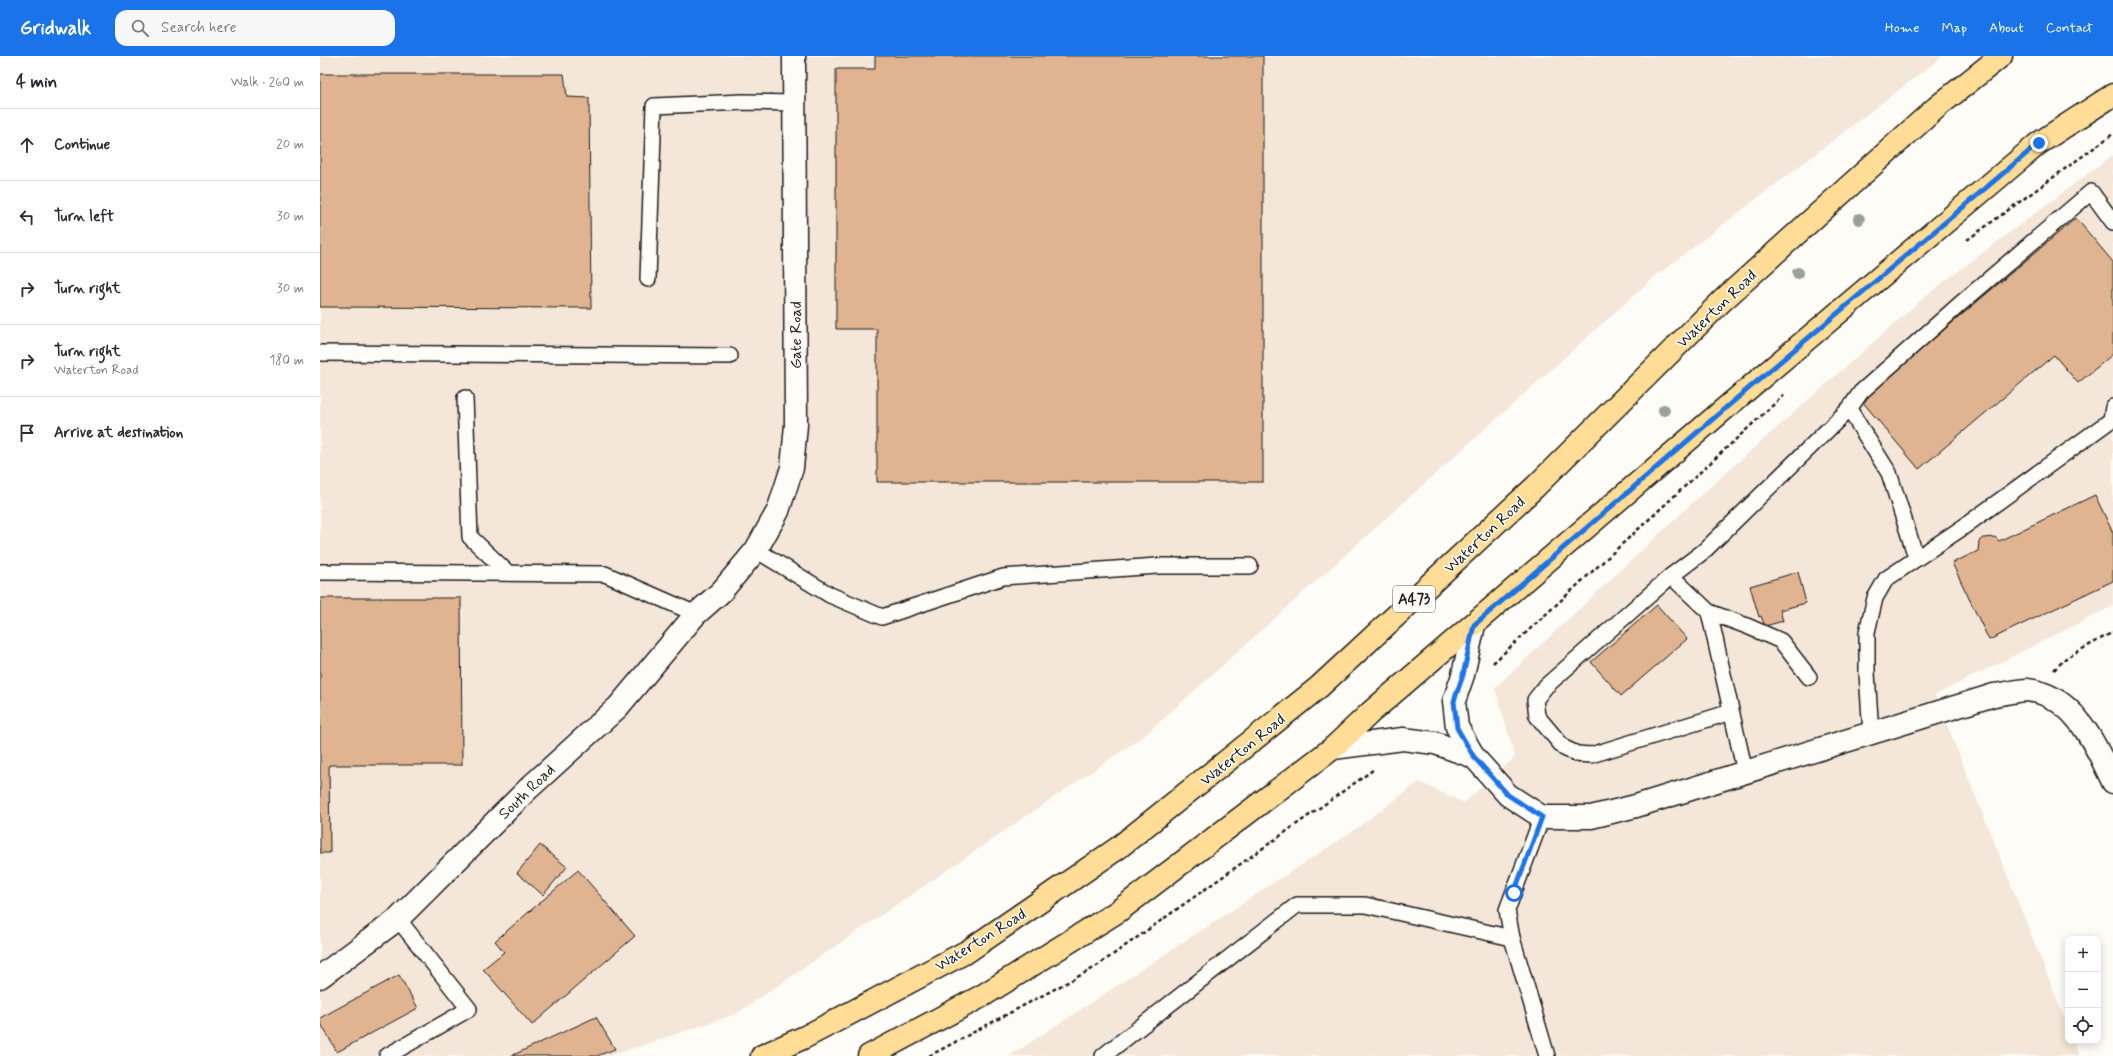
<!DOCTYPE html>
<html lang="en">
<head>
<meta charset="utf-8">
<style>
  :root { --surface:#fff; --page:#f7f7f7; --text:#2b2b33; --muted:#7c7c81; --line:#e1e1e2; --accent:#1a73e8 }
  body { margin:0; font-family:Mynerve,sans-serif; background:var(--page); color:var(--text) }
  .controls { position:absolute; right:12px; bottom:12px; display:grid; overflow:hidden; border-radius:8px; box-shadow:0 2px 10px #0003 }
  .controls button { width:36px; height:36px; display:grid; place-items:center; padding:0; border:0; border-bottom:1px solid var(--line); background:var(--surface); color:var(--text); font:20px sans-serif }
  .stop { position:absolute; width:12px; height:12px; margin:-9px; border:3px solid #1a73e8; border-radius:50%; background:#fff }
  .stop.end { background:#1a73e8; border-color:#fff; box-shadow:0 1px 4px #0008 }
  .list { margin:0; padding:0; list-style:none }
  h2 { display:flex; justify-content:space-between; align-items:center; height:52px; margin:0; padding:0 16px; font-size:17px }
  h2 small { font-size:13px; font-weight:400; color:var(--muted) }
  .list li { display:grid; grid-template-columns:26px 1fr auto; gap:12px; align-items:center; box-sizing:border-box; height:72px; padding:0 16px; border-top:1px solid var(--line) }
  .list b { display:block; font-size:15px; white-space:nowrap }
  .list p { margin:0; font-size:13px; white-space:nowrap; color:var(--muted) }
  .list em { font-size:13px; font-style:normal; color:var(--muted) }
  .icon { flex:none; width:22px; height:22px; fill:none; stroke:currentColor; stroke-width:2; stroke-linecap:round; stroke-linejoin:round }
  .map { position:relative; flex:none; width:1793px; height:1000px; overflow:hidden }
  header { display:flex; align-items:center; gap:24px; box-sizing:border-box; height:56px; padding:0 20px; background:var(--accent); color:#fff }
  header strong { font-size:19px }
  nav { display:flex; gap:22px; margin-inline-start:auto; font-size:14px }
  .search { width:280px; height:36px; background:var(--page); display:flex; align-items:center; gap:10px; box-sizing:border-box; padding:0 14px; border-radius:12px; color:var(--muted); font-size:15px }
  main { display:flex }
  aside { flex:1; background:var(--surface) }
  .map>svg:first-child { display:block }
</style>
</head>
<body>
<header>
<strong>Gridwalk</strong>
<div class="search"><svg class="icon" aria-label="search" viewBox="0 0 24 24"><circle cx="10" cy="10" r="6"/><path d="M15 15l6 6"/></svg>Search here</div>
<nav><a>Home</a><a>Map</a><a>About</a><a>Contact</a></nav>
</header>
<main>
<aside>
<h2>4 min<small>Walk · 260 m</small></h2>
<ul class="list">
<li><svg class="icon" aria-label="ahead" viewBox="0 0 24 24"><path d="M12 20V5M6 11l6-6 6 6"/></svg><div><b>Continue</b></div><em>20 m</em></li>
<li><svg class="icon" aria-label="left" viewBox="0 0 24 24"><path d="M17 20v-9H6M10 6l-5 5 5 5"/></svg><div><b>Turn left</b></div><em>30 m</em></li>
<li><svg class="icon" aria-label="right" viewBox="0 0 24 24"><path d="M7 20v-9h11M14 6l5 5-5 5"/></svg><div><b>Turn right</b></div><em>30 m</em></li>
<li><svg class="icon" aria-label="right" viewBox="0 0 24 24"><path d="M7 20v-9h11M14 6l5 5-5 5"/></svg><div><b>Turn right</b><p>Waterton Road</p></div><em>180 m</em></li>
<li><svg class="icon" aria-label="arrive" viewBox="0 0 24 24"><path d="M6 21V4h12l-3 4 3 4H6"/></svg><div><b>Arrive at destination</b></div></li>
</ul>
</aside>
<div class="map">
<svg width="1793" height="1000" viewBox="0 0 1793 1000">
  <rect width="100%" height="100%" fill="#fdfcf7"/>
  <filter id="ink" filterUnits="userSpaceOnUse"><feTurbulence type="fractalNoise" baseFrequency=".025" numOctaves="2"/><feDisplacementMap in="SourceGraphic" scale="8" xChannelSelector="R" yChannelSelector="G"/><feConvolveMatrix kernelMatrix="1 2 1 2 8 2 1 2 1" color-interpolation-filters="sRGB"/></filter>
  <g filter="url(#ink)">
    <g fill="#f4e6d8">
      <polygon points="0,0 1623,0 1333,222 825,679 416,958 290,1000 0,1000"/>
      <polygon points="1793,99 1793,550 1615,639 1748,971 1748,985 1753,985 1759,1000 690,1000 1036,773 1099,726 1144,747 1195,701 1175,632 1381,439 1608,238"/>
    </g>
    <g fill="#e0b490" stroke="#1c1c1c">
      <polygon points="555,0 943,0 943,426 557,426 557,273 516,273 516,13 555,13"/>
      <polygon points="0,18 244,18 247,41 269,42 271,252 0,251"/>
      <polygon points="1756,162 1793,206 1793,298 1758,327 1734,299 1599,413 1541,344"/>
      <polygon points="1775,439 1793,477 1793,525 1669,584 1632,507 1658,495 1659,485 1663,482 1675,481 1679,485"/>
      <polygon points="1478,516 1486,547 1460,554 1463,565 1445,570 1441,560 1439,561 1430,530"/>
      <polygon points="0,542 141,542 142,709 9,709 10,797 0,797"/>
      <polygon points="1337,549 1367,583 1301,640 1271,606"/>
      <polygon points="220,789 247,811 223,839 197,817"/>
      <polygon points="258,814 315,880 212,969 163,913 184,896 175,885"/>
      <polygon points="79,919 98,952 17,996 0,966 0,962"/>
      <polygon points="276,961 295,993 277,1000 191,1000"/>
    </g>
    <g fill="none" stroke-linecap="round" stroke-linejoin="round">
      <g stroke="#1c1c1c" stroke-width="18">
        <g id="service">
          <polyline points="328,223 334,50 423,46 473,47"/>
          <polyline points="0,297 410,300"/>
          <polyline points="145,342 150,481 188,517"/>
          <polyline points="1529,353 1541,336 1640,248 1771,136 1793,166"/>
          <polyline points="436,494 510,539 562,561 683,521 837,510 930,510"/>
          <polyline points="0,516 285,518 376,558"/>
          <polyline points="1351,520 1384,495 1529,353 1569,417 1596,501"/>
          <polyline points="1389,556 1427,570 1461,585 1489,621"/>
          <polyline points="1411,656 1271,699 1257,698 1244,692 1217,660 1215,644 1226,630 1351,520 1389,556 1425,716"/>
          <polyline points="1551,678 1547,617 1547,576 1555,542 1566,523 1642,472 1791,364 1793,351"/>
          <polyline points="1222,761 1187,854 1192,882 1227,1000"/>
          <polyline points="67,1000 149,953 78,863"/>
          <polyline points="783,1000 977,849 1045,849 1192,882"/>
        </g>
      </g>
      <g stroke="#1c1c1c" stroke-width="25">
        <g id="minor">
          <path d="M 1154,569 L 1143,619 L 1134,645 L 1137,671 L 1154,701 L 1188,739 L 1222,761 L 1271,761 L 1316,750 L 1674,639 C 1684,638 1697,634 1707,634 C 1755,639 1775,689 1793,726"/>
          <polyline points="1013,692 1083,683 1115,687 1154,701"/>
          <polyline points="0,921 78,863 209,732 298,651 376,558 401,536 436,494 458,455 472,412 476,369 474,0"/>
        </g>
      </g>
      <g stroke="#1c1c1c" stroke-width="25">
        <g id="primary">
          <polyline points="442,1000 485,981 648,895 798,792 999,631 1215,431 1403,244 1617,51 1681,0"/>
          <polyline points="549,1000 662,940 797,856 1013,692 1051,656 1409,349 1719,87 1793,39"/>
        </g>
      </g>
      <g stroke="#1c1c1c" stroke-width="2.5" stroke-dasharray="4 3" stroke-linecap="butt">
        <polyline points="1647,184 1793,78"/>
        <polyline points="1173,607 1464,339"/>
        <polyline points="1734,614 1746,602 1793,576"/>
        <polyline points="609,1000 774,912 1053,714"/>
      </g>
      <use href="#service" stroke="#fdfcf7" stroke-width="15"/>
      <use href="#minor" stroke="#fdfcf7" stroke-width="22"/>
      <use href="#primary" stroke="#ffdd96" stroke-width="22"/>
    </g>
    <g fill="#9aa295">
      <circle cx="1539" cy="163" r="6"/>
      <circle cx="1478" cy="217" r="6"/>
      <circle cx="1344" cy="354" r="6"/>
    </g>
  </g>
  <g fill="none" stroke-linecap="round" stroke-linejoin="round" filter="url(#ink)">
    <polyline stroke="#1a73e8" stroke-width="5" points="1194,837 1222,761 1188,739 1154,701 1137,672 1134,645 1143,619 1154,569 1409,349 1719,87"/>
  </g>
  <g text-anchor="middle" stroke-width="3" stroke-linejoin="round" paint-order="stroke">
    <rect fill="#fdfcf7" stroke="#605f5e" stroke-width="1" x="1073" y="530" width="42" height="26" rx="3"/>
    <g font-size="15" font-weight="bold" fill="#1c1c1c">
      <text x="1094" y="548">A473</text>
    </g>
    <g font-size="16" fill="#1c1c1c" stroke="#fdfcf7">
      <text transform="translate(1396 252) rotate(-44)" y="6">Waterton Road</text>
      <text transform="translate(475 279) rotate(-90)" y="6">Gate Road</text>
      <text transform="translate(1164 478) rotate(-43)" y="6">Waterton Road</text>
      <text transform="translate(922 693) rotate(-39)" y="6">Waterton Road</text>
      <text transform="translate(206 735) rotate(-44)" y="6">South Road</text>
      <text transform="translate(660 883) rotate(-32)" y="6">Waterton Road</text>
    </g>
  </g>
</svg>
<div class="controls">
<button>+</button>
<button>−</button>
<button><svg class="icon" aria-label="locate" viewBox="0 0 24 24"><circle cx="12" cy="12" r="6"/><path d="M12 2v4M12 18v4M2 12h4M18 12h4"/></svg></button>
</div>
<div class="stop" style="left:1194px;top:837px"></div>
<div class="stop end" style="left:1719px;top:87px"></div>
</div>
</main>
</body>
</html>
